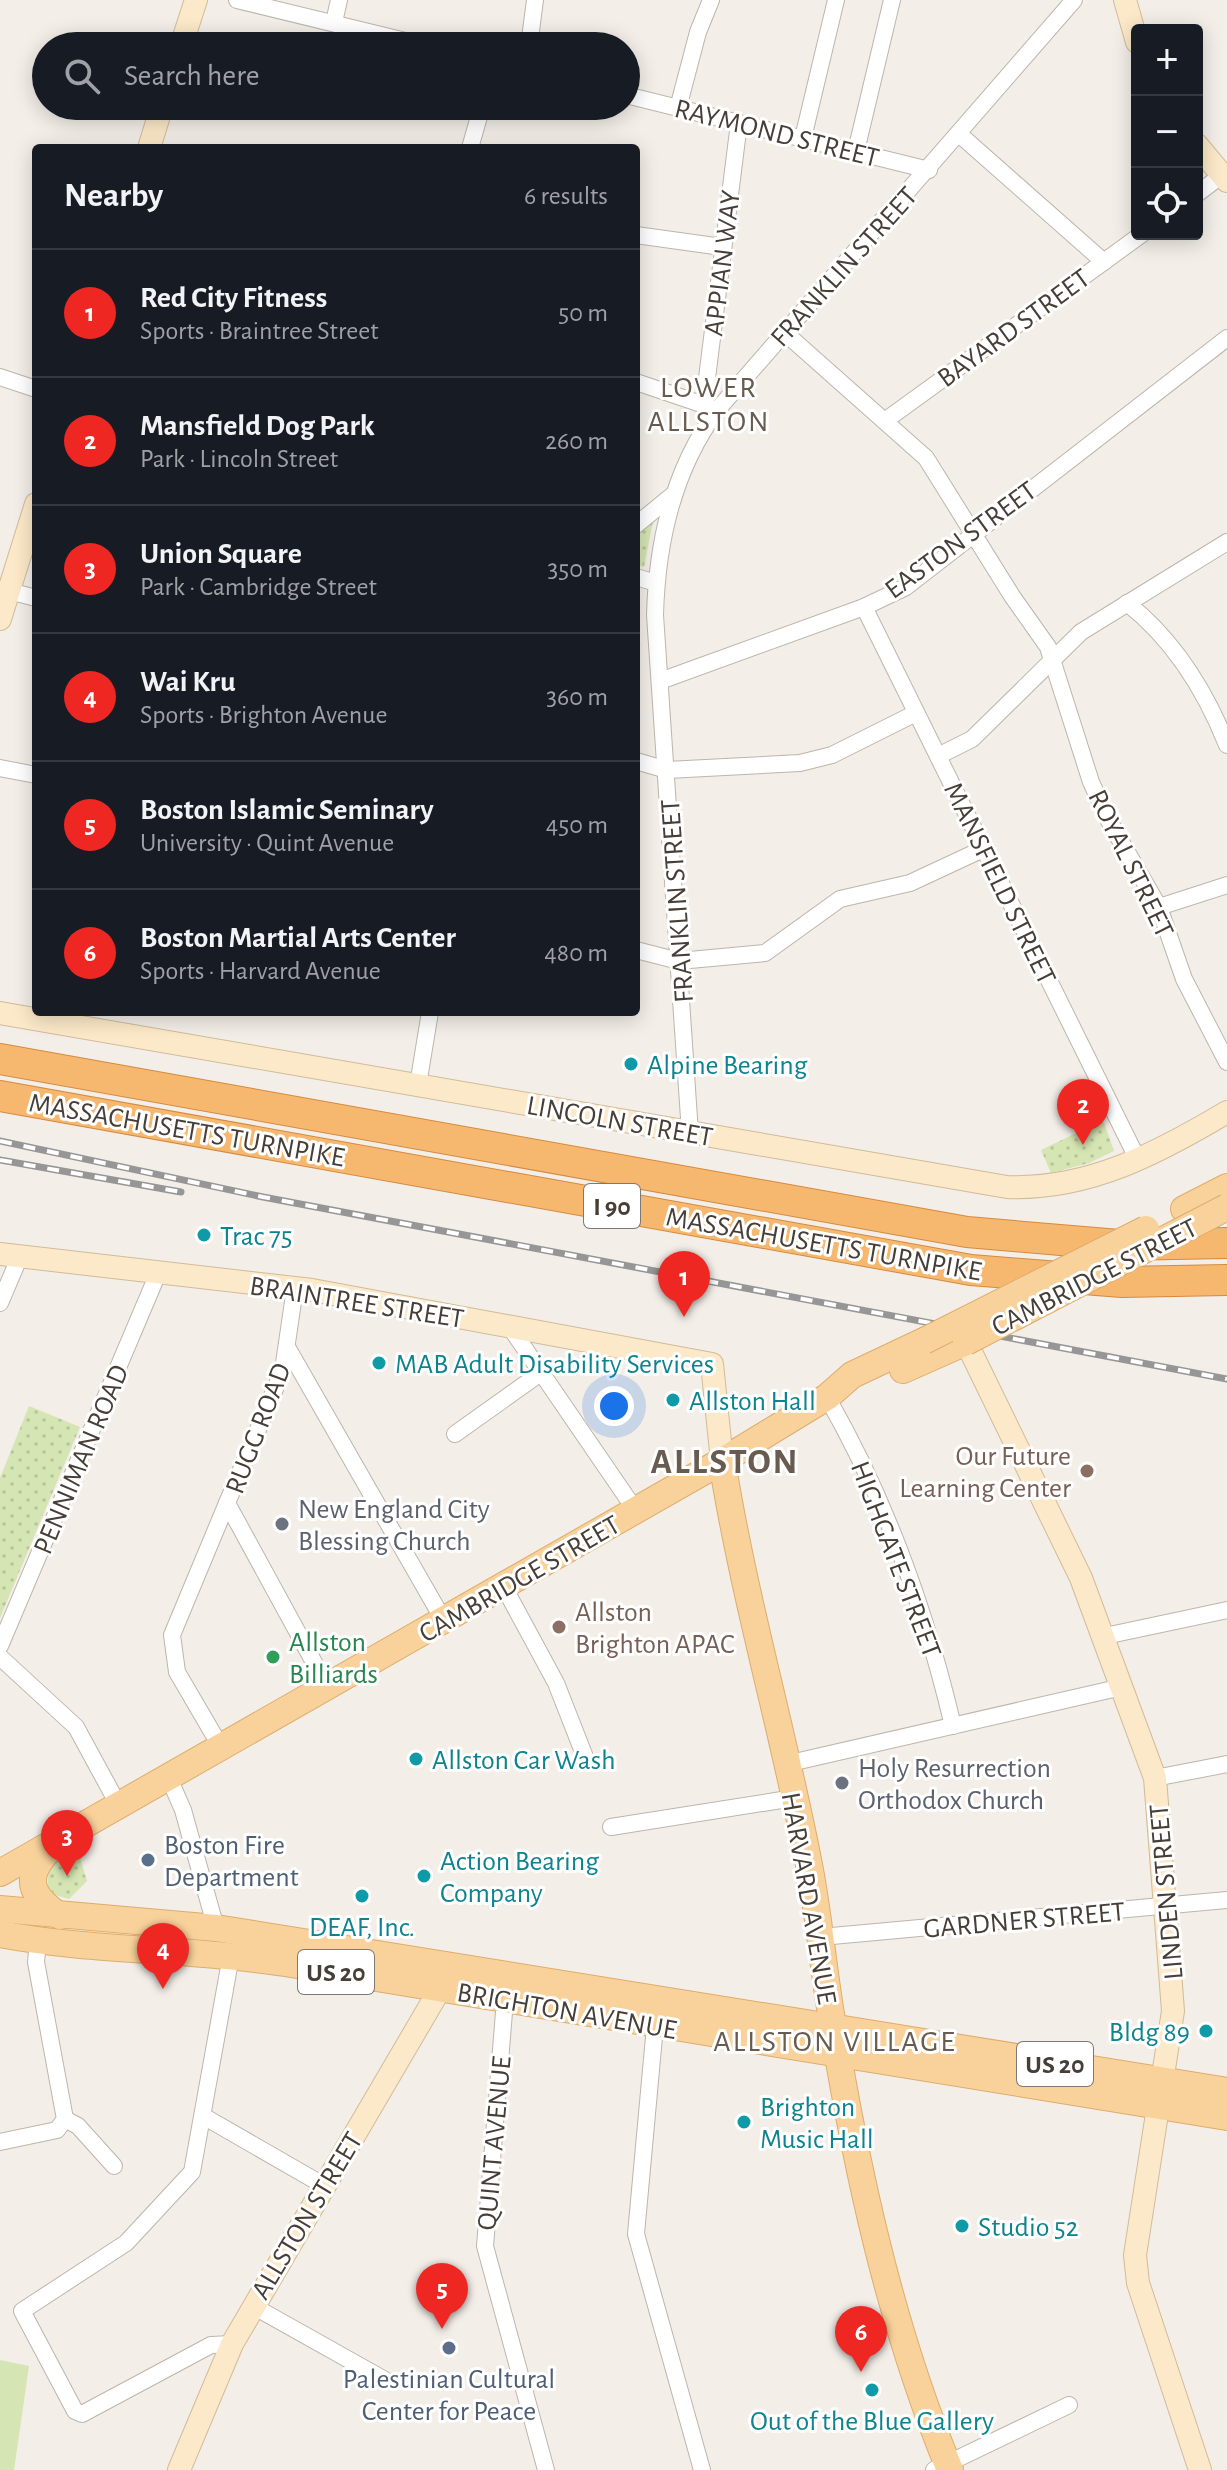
<!DOCTYPE html>
<html lang="en">
<head>
<meta charset="utf-8">
<style>
  :root { --surface:#171b24; --page:#242831; --text:#f1f3f6; --muted:#9ea1a6; --line:#363941; --accent:#ef2723 }
  body { margin:0; font-family:"Alegreya Sans",sans-serif; background:var(--page); color:var(--text) }
  .controls { position:absolute; right:24px; top:24px; display:grid; overflow:hidden; border-radius:8px; box-shadow:0 4px 20px #0003 }
  .controls button { width:72px; height:72px; display:grid; place-items:center; padding:0; border:0; border-bottom:2px solid var(--line); background:var(--surface); color:var(--text); font:40px sans-serif }
  .you { position:absolute; left:614px; top:1406px; width:28px; height:28px; margin:-20px; border:6px solid #fff; border-radius:50%; background:#1a73e8; box-shadow:0 0 0 12px #1a73e833 }
  .badge { display:grid; place-items:center; width:52px; height:52px; border-radius:50%; background:var(--accent); color:#fff; font-size:26px; font-weight:700 }
  .pin { position:absolute; translate:-50% -66px; filter:drop-shadow(0 2px 4px #0008) }
  .pin::after { content:''; position:absolute; top:42px; width:28px; height:24px; background:inherit; clip-path:polygon(0 0,100% 0,50% 100%) }
  .list { margin:0; padding:0; list-style:none }
  h2 { display:flex; justify-content:space-between; align-items:center; height:104px; margin:0; padding:0 32px; font-size:34px }
  h2 small { font-size:26px; font-weight:400; color:var(--muted) }
  .list li { display:grid; grid-template-columns:52px 1fr auto; gap:24px; align-items:center; box-sizing:border-box; height:128px; padding:0 32px; border-top:2px solid var(--line) }
  .list b { display:block; font-size:30px; white-space:nowrap }
  .list p { margin:0; font-size:26px; white-space:nowrap; color:var(--muted) }
  .list em { font-size:26px; font-style:normal; color:var(--muted) }
  .icon { flex:none; width:44px; height:44px; fill:none; stroke:currentColor; stroke-width:2; stroke-linecap:round; stroke-linejoin:round }
  .map { position:relative; flex:none; width:1227px; height:2470px; overflow:hidden }
  .search { position:absolute; background:var(--surface); box-shadow:0 4px 20px #0003; left:32px; top:32px; width:608px; height:88px; display:flex; align-items:center; gap:20px; box-sizing:border-box; padding:0 28px; border-radius:44px; color:var(--muted); font-size:30px }
  .panel { position:absolute; background:var(--surface); box-shadow:0 4px 20px #0003; left:32px; top:144px; width:608px; height:872px; border-radius:8px }
  .map>svg:first-child { display:block }
</style>
</head>
<body>
<div class="map">
<svg width="1227" height="2470" viewBox="0 0 1227 2470">
  <defs>
    <pattern id="park-dots" width="8" height="8" patternUnits="userSpaceOnUse" patternTransform="scale(2)"><rect width="8" height="8" fill="#d5e5b3"/><path d="M2 2h.1M6 6h.1" fill="none" stroke="#b8c69b" stroke-width="1.8" stroke-linecap="round"/></pattern>
  </defs>
  <rect width="100%" height="100%" fill="#f3eee8"/>
  <polygon fill="#d5e5b3" points="0,2360 29,2366 14,2470 0,2470"/>
  <g fill="url(#park-dots)">
    <polygon points="653,521 644,567 636,565 636,535"/>
    <polygon points="1103,1120 1114,1151 1089,1163 1051,1173 1041,1150"/>
    <polygon points="29,1406 80,1427 0,1618 0,1478"/>
    <path d="M 77,1848 L 87,1881 L 69,1899 L 55,1895 L 48,1886 C 45,1866 61,1856 77,1848 Z"/>
  </g>
  <g fill="none" stroke-linecap="round" stroke-linejoin="round">
    <g stroke="#beb5ab" stroke-width="18">
      <g id="street">
        <polyline points="237,0 426,46"/>
        <polyline points="334,22 339,0"/>
        <polyline points="529,46 535,0"/>
        <polyline points="626,95 929,170"/>
        <polyline points="678,108 698,32 711,0"/>
        <polyline points="959,134 1104,262"/>
        <polyline points="803,138 836,0"/>
        <polyline points="470,148 482,106"/>
        <polyline points="856,151 892,0"/>
        <polyline points="1197,194 1222,175"/>
        <polyline points="636,235 722,247"/>
        <polyline points="784,332 926,458 1012,596 1048,647 1091,782 1109,821 1159,907 1184,979 1227,1062"/>
        <polyline points="0,377 36,389"/>
        <polyline points="636,382 710,407"/>
        <polyline points="704,402 739,123"/>
        <polyline points="886,420 1142,234"/>
        <polyline points="636,525 674,494"/>
        <polyline points="636,577 656,583"/>
        <polyline points="9,591 36,598"/>
        <path d="M 1127,603 C 1174,640 1205,690 1227,745"/>
        <polyline points="864,607 1138,1160"/>
        <polyline points="660,681 864,607 906,587 1227,338"/>
        <polyline points="938,756 972,739 1081,632 1227,542"/>
        <polyline points="636,761 667,770 800,763 832,755 916,713"/>
        <polyline points="0,768 36,775"/>
        <polyline points="1159,907 1227,885"/>
        <polyline points="636,950 679,961 765,953 840,899 910,883 983,849"/>
        <polyline points="418,1085 430,1012"/>
        <path d="M 690,1133 L 655,615 C 657,542 674,468 718,409 L 1074,0"/>
        <polyline points="295,1288 283,1370 227,1503 328,1688"/>
        <polyline points="0,1303 20,1256"/>
        <polyline points="510,1327 636,1511"/>
        <polyline points="287,1347 444,1621"/>
        <path d="M 827,1397 C 886,1500 926,1611 953,1726"/>
        <polyline points="455,1434 542,1372"/>
        <polyline points="504,1587 556,1683 587,1762"/>
        <polyline points="1105,1636 1227,1610"/>
        <polyline points="0,1646 159,1271"/>
        <polyline points="0,1657 76,1727 119,1806"/>
        <polyline points="222,1749 177,1672 172,1635 227,1503"/>
        <polyline points="786,1764 1122,1687"/>
        <polyline points="169,1778 183,1810 216,1928"/>
        <polyline points="1155,1778 1227,1764"/>
        <polyline points="611,1827 794,1798"/>
        <polyline points="821,1937 1227,1900"/>
        <polyline points="231,1956 192,2172 126,2243 22,2311 75,2411 82,2414 211,2345 232,2344"/>
        <polyline points="505,2000 485,2246 546,2470"/>
        <polyline points="655,2026 636,2234 702,2470"/>
        <polyline points="203,2116 323,2185"/>
        <polyline points="65,2119 78,2126 114,2166"/>
        <polyline points="0,2142 57,2130 65,2119 36,1962 38,1941"/>
        <polyline points="253,2306 385,2380"/>
        <polyline points="934,2470 1069,2405"/>
      </g>
    </g>
    <g stroke="#d1bb99" stroke-width="24">
      <g id="secondary">
        <polyline points="1125,0 1137,42"/>
        <polyline points="181,46 196,0"/>
        <polyline points="1197,145 1227,181"/>
        <polyline points="149,148 162,106"/>
        <polyline points="0,619 36,504"/>
        <path d="M 0,1013 L 1007,1187 C 1089,1190 1158,1153 1227,1112"/>
        <polyline points="0,1254 312,1290 712,1364 722,1461"/>
        <polyline points="966,1342 1081,1578 1155,1778 1173,2011 1135,2255 1138,2283 1200,2470"/>
        <polyline points="179,2470 232,2344 440,1989 443,1975"/>
      </g>
    </g>
    <g stroke="#deac6b" stroke-width="28">
      <g id="primary">
        <polyline points="1184,1209 1227,1187"/>
        <polyline points="903,1370 966,1342"/>
        <path d="M 722,1461 C 744,1599 784,1733 810,1870 C 819,1918 823,1966 831,2014 C 856,2168 890,2326 950,2470"/>
        <path d="M 50,1849 C 23,1877 29,1895 60,1916"/>
        <polyline points="0,1873 722,1461 827,1397 852,1375 924,1341"/>
        <polyline points="0,1909 216,1928 1227,2091"/>
        <path d="M 0,1934 C 94,1952 190,1948 285,1963 C 599,2013 913,2068 1227,2117"/>
      </g>
    </g>
    <g stroke="#d58a3f" stroke-width="32">
      <g id="highway">
        <polyline points="0,1059 967,1232 1119,1245 1227,1243"/>
        <polyline points="0,1096 971,1270 1122,1282 1227,1280"/>
      </g>
    </g>
    <use href="#street" stroke="#fff" stroke-width="16"/>
    <use href="#secondary" stroke="#fce9c9" stroke-width="22"/>
    <use href="#primary" stroke="#f9d29b" stroke-width="26"/>
    <use href="#highway" stroke="#f6b86f" stroke-width="30"/>
    <g stroke="#969696" stroke-width="7">
      <g id="rail">
        <polyline points="0,1141 263,1197 1227,1379"/>
        <polyline points="0,1160 181,1192"/>
      </g>
    </g>
    <use href="#rail" stroke="#fff" stroke-width="4" stroke-dasharray="12" stroke-linecap="butt"/>
    <g stroke="#deac6b" stroke-width="28" stroke-linecap="butt">
      <g id="primary-bridge">
        <polyline points="924,1341 1146,1229"/>
        <polyline points="966,1342 1227,1207"/>
      </g>
    </g>
    <use href="#primary-bridge" stroke="#f9d29b" stroke-width="26"/>
  </g>
  <g fill="#0f9aa8" stroke="#fff" stroke-width="3">
    <circle cx="631" cy="1064" r="8"/>
    <circle cx="204" cy="1235" r="8"/>
    <circle cx="379" cy="1363" r="8"/>
    <circle cx="673" cy="1400" r="8"/>
    <circle cx="416" cy="1759" r="8"/>
    <circle cx="424" cy="1876" r="8"/>
    <circle cx="362" cy="1896" r="8"/>
    <circle cx="1206" cy="2031" r="8"/>
    <circle cx="744" cy="2122" r="8"/>
    <circle cx="962" cy="2226" r="8"/>
    <circle cx="872" cy="2390" r="8"/>
  </g>
  <g fill="#8d6e63" stroke="#fff" stroke-width="3">
    <circle cx="1087" cy="1471" r="8"/>
    <circle cx="559" cy="1627" r="8"/>
  </g>
  <g fill="#6b7280" stroke="#fff" stroke-width="3">
    <circle cx="282" cy="1524" r="8"/>
    <circle cx="842" cy="1783" r="8"/>
  </g>
  <circle fill="#2e9e5b" stroke="#fff" stroke-width="3" cx="273" cy="1657" r="8"/>
  <g fill="#5c6f8a" stroke="#fff" stroke-width="3">
    <circle cx="148" cy="1860" r="8"/>
    <circle cx="449" cy="2348" r="8"/>
  </g>
  <g text-anchor="middle" stroke-width="6" stroke-linejoin="round" paint-order="stroke">
    <g fill="#fff" stroke="#7e7873" stroke-width="2">
      <rect x="584" y="1184" width="56" height="44" rx="6"/>
      <rect x="298" y="1950" width="76" height="44" rx="6"/>
      <rect x="1017" y="2042" width="76" height="44" rx="6"/>
    </g>
    <g font-size="26" font-weight="bold" fill="#463e37">
      <text x="612" y="1215">I 90</text>
      <text x="336" y="1981">US 20</text>
      <text x="1055" y="2073">US 20</text>
    </g>
    <g font-size="28" fill="#463e37" stroke="#fff">
      <text transform="translate(777 132) rotate(14)" y="10">RAYMOND STREET</text>
      <text transform="translate(721 263) rotate(-83)" y="10">APPIAN WAY</text>
      <text transform="translate(843 266) rotate(-48)" y="10">FRANKLIN STREET</text>
      <text transform="translate(1013 327) rotate(-36)" y="10">BAYARD STREET</text>
      <text transform="translate(960 539) rotate(-36)" y="10">EASTON STREET</text>
      <text transform="translate(1132 863) rotate(64)" y="10">ROYAL STREET</text>
      <text transform="translate(1001 883) rotate(64)" y="10">MANSFIELD STREET</text>
      <text transform="translate(676 901) rotate(-94)" y="10">FRANKLIN STREET</text>
      <text transform="translate(620 1120) rotate(10)" y="10">LINCOLN STREET</text>
      <text transform="translate(187 1129) rotate(10)" y="10">MASSACHUSETTS TURNPIKE</text>
      <text transform="translate(824 1243) rotate(10)" y="10">MASSACHUSETTS TURNPIKE</text>
      <text transform="translate(1094 1276) rotate(-27)" y="10">CAMBRIDGE STREET</text>
      <text transform="translate(357 1301) rotate(9)" y="10">BRAINTREE STREET</text>
      <text transform="translate(257 1428) rotate(-69)" y="10">RUGG ROAD</text>
      <text transform="translate(80 1459) rotate(-67)" y="10">PENNIMAN ROAD</text>
      <text transform="translate(897 1559) rotate(69)" y="10">HIGHGATE STREET</text>
      <text transform="translate(519 1578) rotate(-30)" y="10">CAMBRIDGE STREET</text>
      <text transform="translate(1165 1892) rotate(-95)" y="10">LINDEN STREET</text>
      <text transform="translate(810 1898) rotate(80)" y="10">HARVARD AVENUE</text>
      <text transform="translate(1024 1919) rotate(-5)" y="10">GARDNER STREET</text>
      <text transform="translate(567 2010) rotate(10)" y="10">BRIGHTON AVENUE</text>
      <text transform="translate(493 2143) rotate(-85)" y="10">QUINT AVENUE</text>
      <text transform="translate(306 2215) rotate(-59)" y="10">ALLSTON STREET</text>
    </g>
    <g font-size="28" fill="#0d838f" stroke="#fff" text-anchor="start">
      <text x="647" y="1074">Alpine Bearing</text>
      <text x="220" y="1245">Trac 75</text>
      <text x="395" y="1373">MAB Adult Disability Services</text>
      <text x="689" y="1410">Allston Hall</text>
      <text x="432" y="1769">Allston Car Wash</text>
      <text x="440" y="1870">Action Bearing<tspan x="440" dy="32">Company</tspan></text>
      <text x="362" y="1936" text-anchor="middle">DEAF, Inc.</text>
      <text x="1190" y="2041" text-anchor="end">Bldg 89</text>
      <text x="760" y="2116">Brighton<tspan x="760" dy="32">Music Hall</tspan></text>
      <text x="978" y="2236">Studio 52</text>
      <text x="872" y="2430" text-anchor="middle">Out of the Blue Gallery</text>
    </g>
    <g font-size="28" fill="#785e54" stroke="#fff" text-anchor="end">
      <text x="1071" y="1465">Our Future<tspan x="1071" dy="32">Learning Center</tspan></text>
      <text x="575" y="1621" text-anchor="start">Allston<tspan x="575" dy="32">Brighton APAC</tspan></text>
    </g>
    <g font-size="28" fill="#5b616d" stroke="#fff" text-anchor="start">
      <text x="298" y="1518">New England City<tspan x="298" dy="32">Blessing Church</tspan></text>
      <text x="858" y="1777">Holy Resurrection<tspan x="858" dy="32">Orthodox Church</tspan></text>
    </g>
    <g font-size="28" fill="#27864d" stroke="#fff" text-anchor="start">
      <text x="289" y="1651">Allston<tspan x="289" dy="32">Billiards</tspan></text>
    </g>
    <g font-size="28" fill="#4e5e75" stroke="#fff" text-anchor="start">
      <text x="164" y="1854">Boston Fire<tspan x="164" dy="32">Department</tspan></text>
      <text x="449" y="2388" text-anchor="middle">Palestinian Cultural<tspan x="449" dy="32">Center for Peace</tspan></text>
    </g>
    <g font-size="30" letter-spacing="2" fill="#685b4f" stroke="#fff">
      <text x="709" y="397">LOWER<tspan x="709" dy="34">ALLSTON</tspan></text>
      <text x="835" y="2051">ALLSTON VILLAGE</text>
    </g>
    <g font-size="36" font-weight="bold" letter-spacing="2" fill="#685b4f" stroke="#fff">
      <text x="725" y="1473">ALLSTON</text>
    </g>
  </g>
</svg>
<div class="controls">
<button>+</button>
<button>−</button>
<button><svg class="icon" aria-label="locate" viewBox="0 0 24 24"><circle cx="12" cy="12" r="6"/><path d="M12 2v4M12 18v4M2 12h4M18 12h4"/></svg></button>
</div>
<div class="you"></div>
<div class="pin badge" style="left:684px;top:1317px">1</div>
<div class="pin badge" style="left:1083px;top:1145px">2</div>
<div class="pin badge" style="left:67px;top:1876px">3</div>
<div class="pin badge" style="left:163px;top:1989px">4</div>
<div class="pin badge" style="left:442px;top:2329px">5</div>
<div class="pin badge" style="left:861px;top:2372px">6</div>
<div class="search"><svg class="icon" aria-label="search" viewBox="0 0 24 24"><circle cx="10" cy="10" r="6"/><path d="M15 15l6 6"/></svg>Search here</div>
<section class="panel">
<h2>Nearby<small>6 results</small></h2>
<ul class="list">
<li><span class="badge">1</span><div><b>Red City Fitness</b><p>Sports · Braintree Street</p></div><em>50 m</em></li>
<li><span class="badge">2</span><div><b>Mansfield Dog Park</b><p>Park · Lincoln Street</p></div><em>260 m</em></li>
<li><span class="badge">3</span><div><b>Union Square</b><p>Park · Cambridge Street</p></div><em>350 m</em></li>
<li><span class="badge">4</span><div><b>Wai Kru</b><p>Sports · Brighton Avenue</p></div><em>360 m</em></li>
<li><span class="badge">5</span><div><b>Boston Islamic Seminary</b><p>University · Quint Avenue</p></div><em>450 m</em></li>
<li><span class="badge">6</span><div><b>Boston Martial Arts Center</b><p>Sports · Harvard Avenue</p></div><em>480 m</em></li>
</ul>
</section>
</div>
</body>
</html>
